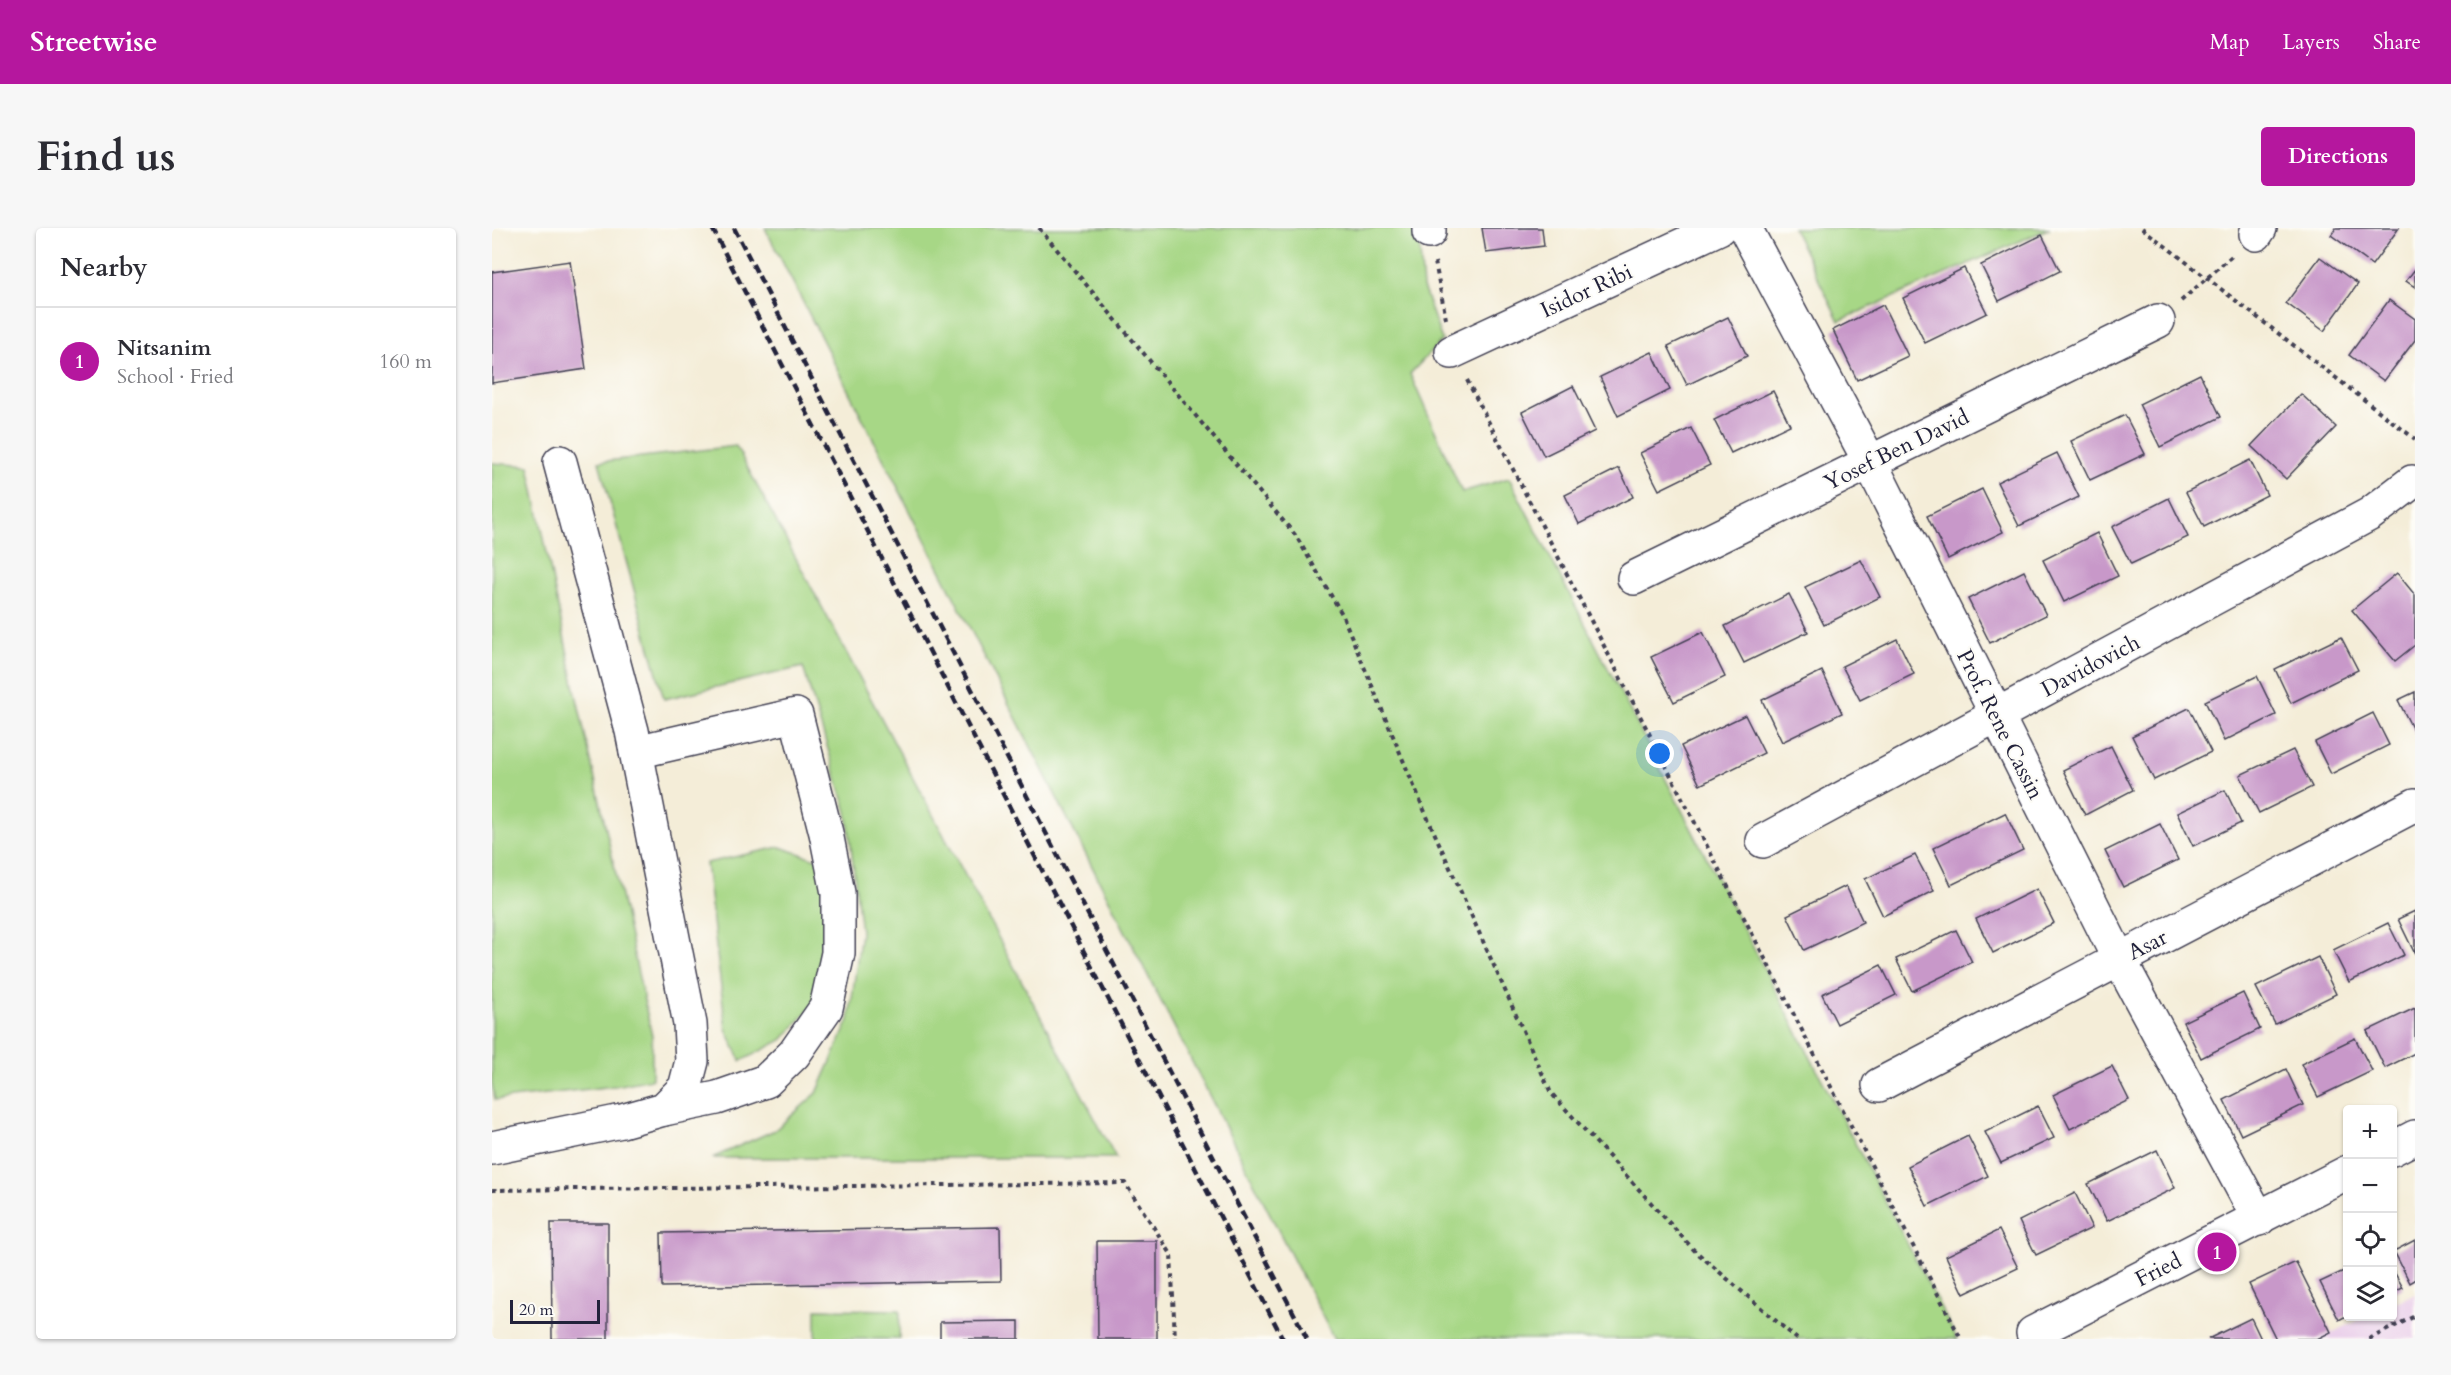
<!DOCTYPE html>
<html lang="en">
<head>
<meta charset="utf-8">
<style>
  :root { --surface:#fff; --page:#f7f7f7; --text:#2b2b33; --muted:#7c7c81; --line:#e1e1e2; --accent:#b5179e }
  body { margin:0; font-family:Cardo,serif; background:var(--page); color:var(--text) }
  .controls { position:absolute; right:18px; bottom:18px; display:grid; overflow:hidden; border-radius:6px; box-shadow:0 2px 4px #0004 }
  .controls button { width:54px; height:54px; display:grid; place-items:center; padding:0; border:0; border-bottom:2px solid var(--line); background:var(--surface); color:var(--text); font:30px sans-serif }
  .scale { position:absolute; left:18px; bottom:15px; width:90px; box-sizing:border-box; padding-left:6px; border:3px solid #22223b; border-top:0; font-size:16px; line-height:21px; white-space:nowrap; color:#22223b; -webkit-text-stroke:4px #fdfcf7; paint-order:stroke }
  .you { position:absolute; left:1168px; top:526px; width:21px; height:21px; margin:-15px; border:4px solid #fff; border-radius:50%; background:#1a73e8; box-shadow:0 0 0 9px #1a73e833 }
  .badge { display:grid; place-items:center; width:39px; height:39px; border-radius:50%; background:var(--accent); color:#fff; font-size:20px; font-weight:700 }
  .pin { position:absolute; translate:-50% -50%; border:3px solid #fff; box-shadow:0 2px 6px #0006 }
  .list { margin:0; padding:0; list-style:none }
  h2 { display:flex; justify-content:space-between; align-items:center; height:78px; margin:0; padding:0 24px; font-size:26px }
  h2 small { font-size:20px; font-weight:400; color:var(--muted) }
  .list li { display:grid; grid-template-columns:39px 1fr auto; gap:18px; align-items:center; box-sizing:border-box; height:108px; padding:0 24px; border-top:2px solid var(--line) }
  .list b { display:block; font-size:22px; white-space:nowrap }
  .list p { margin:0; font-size:20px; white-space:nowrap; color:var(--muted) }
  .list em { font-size:20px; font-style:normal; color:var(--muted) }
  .icon { flex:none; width:33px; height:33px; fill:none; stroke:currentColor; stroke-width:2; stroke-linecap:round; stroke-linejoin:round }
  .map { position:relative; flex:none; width:1923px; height:1111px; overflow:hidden; border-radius:6px }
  header { display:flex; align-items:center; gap:36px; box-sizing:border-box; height:84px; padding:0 30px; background:var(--accent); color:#fff }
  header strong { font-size:28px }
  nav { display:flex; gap:33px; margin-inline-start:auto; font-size:21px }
  .intro { display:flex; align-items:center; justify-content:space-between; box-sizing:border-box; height:144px; padding:0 36px }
  h1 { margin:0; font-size:42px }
  .button { padding:15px 27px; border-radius:6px; background:var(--accent); color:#fff; font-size:21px; font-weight:700 }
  main { display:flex; gap:36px; padding:0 36px }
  aside { flex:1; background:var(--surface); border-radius:6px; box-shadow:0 2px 4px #0004 }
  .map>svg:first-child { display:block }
</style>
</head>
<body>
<header>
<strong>Streetwise</strong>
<nav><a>Map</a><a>Layers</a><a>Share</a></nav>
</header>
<div class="intro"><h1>Find us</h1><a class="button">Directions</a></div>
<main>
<aside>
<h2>Nearby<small></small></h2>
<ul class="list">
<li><span class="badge">1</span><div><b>Nitsanim</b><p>School · Fried</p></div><em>160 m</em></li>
</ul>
</aside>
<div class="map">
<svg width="1923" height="1111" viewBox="0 0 1923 1111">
  <rect width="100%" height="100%" fill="#fdfcf7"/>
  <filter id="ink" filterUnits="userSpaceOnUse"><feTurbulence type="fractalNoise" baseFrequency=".0167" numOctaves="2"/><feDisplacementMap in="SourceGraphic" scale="12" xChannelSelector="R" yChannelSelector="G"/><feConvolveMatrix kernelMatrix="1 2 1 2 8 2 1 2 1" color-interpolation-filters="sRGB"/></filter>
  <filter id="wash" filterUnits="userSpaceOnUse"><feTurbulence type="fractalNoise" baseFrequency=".008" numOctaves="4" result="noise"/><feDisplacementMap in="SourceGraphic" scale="24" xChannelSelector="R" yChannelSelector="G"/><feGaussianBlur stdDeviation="1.35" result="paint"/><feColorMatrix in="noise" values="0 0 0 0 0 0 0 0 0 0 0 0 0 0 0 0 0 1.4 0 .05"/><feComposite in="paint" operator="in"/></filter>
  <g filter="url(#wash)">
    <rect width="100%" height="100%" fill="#f4edd8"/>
    <polygon fill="#ebd1eb" points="1923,1065 1923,1111 1826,1111 1874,1089 1900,1088 1901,1076"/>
    <g fill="#a7d786" stroke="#647c60" stroke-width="1.5">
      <polygon points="273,0 926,0 931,59 950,112 918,146 970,264 1017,250 1465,1111 842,1111"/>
      <polygon points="1301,0 1558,0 1347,93"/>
      <polygon points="244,218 624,930 220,930 283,902 325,865 357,792 369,704 355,584 311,439 172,471 107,234"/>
      <polygon points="0,235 37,238 84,466 160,808 160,851 123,858 3,872 0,855"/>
      <polygon points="288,619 327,632 339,676 325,773 290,812 249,833 234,801 214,635"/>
      <polygon points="324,1081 408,1082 407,1111 324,1111"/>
    </g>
    <g id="blocks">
      <g fill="#c898c9">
        <polygon points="990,0 1050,0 1052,18 994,25"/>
        <polygon points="1844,0 1907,0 1880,37 1839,7"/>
        <polygon points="1550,7 1568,43 1507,73 1489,37"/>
        <polygon points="1828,29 1866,56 1832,103 1794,75"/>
        <polygon points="78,33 94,141 0,155 0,44"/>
        <polygon points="1472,40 1495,85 1433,115 1411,70"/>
        <polygon points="1923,41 1923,59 1914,53"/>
        <polygon points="1897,72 1923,91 1923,112 1892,153 1857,127"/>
        <polygon points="1391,77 1416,128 1365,152 1341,102"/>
        <polygon points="1236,89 1255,128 1195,157 1176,118"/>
        <polygon points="1160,124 1178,162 1126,188 1108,149"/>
        <polygon points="1708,146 1729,189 1668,219 1647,176"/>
        <polygon points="1081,158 1103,203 1052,228 1030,184"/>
        <polygon points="1281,163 1298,197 1239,225 1222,192"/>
        <polygon points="1809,166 1844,199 1794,251 1759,218"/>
        <polygon points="1633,187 1653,226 1598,252 1579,213"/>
        <polygon points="1199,200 1218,237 1167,262 1148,225"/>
        <polygon points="1565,225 1587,269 1527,298 1505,254"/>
        <polygon points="1758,232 1775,267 1712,299 1694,264"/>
        <polygon points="1127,240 1141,269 1087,296 1073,267"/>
        <polygon points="1490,261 1511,304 1456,331 1435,288"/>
        <polygon points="1677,270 1696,309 1639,336 1620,299"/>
        <polygon points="1605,305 1626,348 1572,374 1551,332"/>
        <polygon points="1369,332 1388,369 1332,397 1313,359"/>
        <polygon points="1532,343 1554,387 1498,415 1476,371"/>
        <polygon points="1905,345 1923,367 1923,417 1903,433 1860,382"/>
        <polygon points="1297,366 1316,404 1252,435 1233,398"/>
        <polygon points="1211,404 1233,449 1182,474 1159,429"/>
        <polygon points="1849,409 1866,442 1799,475 1783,441"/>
        <polygon points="1405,411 1422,446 1368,472 1350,438"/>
        <polygon points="1330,443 1350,485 1290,514 1270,472"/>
        <polygon points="1765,448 1784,487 1732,513 1713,473"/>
        <polygon points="1923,464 1923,506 1906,472"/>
        <polygon points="1697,480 1719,524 1662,552 1640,508"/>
        <polygon points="1881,485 1897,517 1839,546 1823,514"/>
        <polygon points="1253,487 1272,525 1208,557 1189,518"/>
        <polygon points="1619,518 1641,562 1593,587 1571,542"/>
        <polygon points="1801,522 1820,559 1767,585 1748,547"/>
        <polygon points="1733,562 1749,595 1701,618 1685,585"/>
        <polygon points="1513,585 1531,622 1459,657 1441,620"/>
        <polygon points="1668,596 1686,632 1631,659 1613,623"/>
        <polygon points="1423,627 1442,663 1391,688 1373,651"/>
        <polygon points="1354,658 1371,694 1312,722 1295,687"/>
        <polygon points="1545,661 1562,695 1501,725 1484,691"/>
        <polygon points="1923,683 1923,726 1906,691"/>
        <polygon points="1896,695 1912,727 1857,754 1841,722"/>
        <polygon points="1464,702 1480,734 1420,763 1404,731"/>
        <polygon points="1826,729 1844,766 1783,796 1764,759"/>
        <polygon points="1389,737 1404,767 1345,796 1330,766"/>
        <polygon points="1751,765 1768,801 1709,830 1691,794"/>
        <polygon points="1923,780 1923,825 1893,840 1875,803"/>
        <polygon points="1863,810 1880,843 1826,869 1809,836"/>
        <polygon points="1620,838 1637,872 1578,901 1561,867"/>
        <polygon points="1794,841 1811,877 1749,907 1732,872"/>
        <polygon points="1546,878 1562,910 1509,935 1493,904"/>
        <polygon points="1476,908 1496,948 1435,978 1416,938"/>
        <polygon points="1665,922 1683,960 1615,993 1596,956"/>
        <polygon points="1583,965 1600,1000 1544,1027 1527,993"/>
        <polygon points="59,995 116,995 116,1111 60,1111"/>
        <polygon points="508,999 509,1053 170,1059 169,1005"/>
        <polygon points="1507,1002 1526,1040 1472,1066 1454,1028"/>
        <polygon points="1923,1012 1923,1052 1918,1055 1902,1023"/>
        <polygon points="605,1013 665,1013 665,1111 606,1111"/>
        <polygon points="1804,1034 1839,1104 1825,1111 1784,1111 1757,1056"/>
        <polygon points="1900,1040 1911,1060 1900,1065"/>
        <polygon points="1856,1041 1856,1087 1847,1092 1828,1054"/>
        <polygon points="1759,1090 1769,1111 1716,1111"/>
        <polygon points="527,1093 527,1111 448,1111 448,1094"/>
      </g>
    </g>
  </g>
  <g filter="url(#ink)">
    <use href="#blocks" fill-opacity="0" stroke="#424053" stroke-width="1.5"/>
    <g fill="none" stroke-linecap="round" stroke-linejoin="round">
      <g stroke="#424053" stroke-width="36">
        <g id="minor">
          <polyline points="937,0 937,4"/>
          <polyline points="1253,0 1378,234 1627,731 1767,991"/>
          <polyline points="1764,6 1768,0"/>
          <polyline points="960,124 1227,0"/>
          <polyline points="1142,350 1666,93"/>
          <polyline points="144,524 304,487 334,605 346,665 346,725 334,780 302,826 274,853 225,870 172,881"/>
          <polyline points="1271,613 1878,286 1920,254"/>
          <polyline points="1387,857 1923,577"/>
          <polyline points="0,920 130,893 172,881 193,860 200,833 198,796 140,503 68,234"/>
          <polyline points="1900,921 1923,909"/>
          <polyline points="1541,1105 1856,944"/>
        </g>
      </g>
      <g stroke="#424053" stroke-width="4" stroke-dasharray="4.5 4.5" stroke-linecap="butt">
        <polyline points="547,0 804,308 850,386 929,575 1059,865 1202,1022 1305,1111"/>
        <polyline points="1650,0 1923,211"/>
        <polyline points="943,34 954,91"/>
        <polyline points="1689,73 1742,26"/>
        <polyline points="975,152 1469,1111"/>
        <polyline points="0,962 633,955 679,1026 683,1111"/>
        <polyline points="1877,1111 1923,1088"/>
      </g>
      <use href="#minor" stroke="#fff" stroke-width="33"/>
      <g stroke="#22223b" stroke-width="4.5" stroke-dasharray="9 4.5" stroke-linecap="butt">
        <polyline points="220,0 791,1111"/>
        <polyline points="242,0 815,1111"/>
      </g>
    </g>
  </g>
  <g text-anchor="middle" stroke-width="4.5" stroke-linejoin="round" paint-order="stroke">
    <g font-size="22" fill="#22223b" stroke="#fdfcf7">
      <text transform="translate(1094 62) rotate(-25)" y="8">Isidor Ribi</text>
      <text transform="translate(1404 221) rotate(-26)" y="8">Yosef Ben David</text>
      <text transform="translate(1598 437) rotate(-28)" y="8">Davidovich</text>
      <text transform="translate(1509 496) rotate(63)" y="8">Prof. Rene Cassin</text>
      <text transform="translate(1655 716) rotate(-27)" y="8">Asar</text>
      <text transform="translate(1666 1041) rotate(-27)" y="8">Fried</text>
    </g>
  </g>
</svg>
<div class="controls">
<button>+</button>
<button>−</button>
<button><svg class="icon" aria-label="locate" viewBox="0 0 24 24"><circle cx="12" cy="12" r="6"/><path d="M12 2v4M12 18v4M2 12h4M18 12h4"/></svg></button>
<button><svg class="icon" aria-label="layers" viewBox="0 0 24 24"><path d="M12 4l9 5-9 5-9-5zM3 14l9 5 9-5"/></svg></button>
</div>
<div class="scale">20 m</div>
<div class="you"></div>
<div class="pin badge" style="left:1725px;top:1024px">1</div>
</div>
</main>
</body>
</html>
